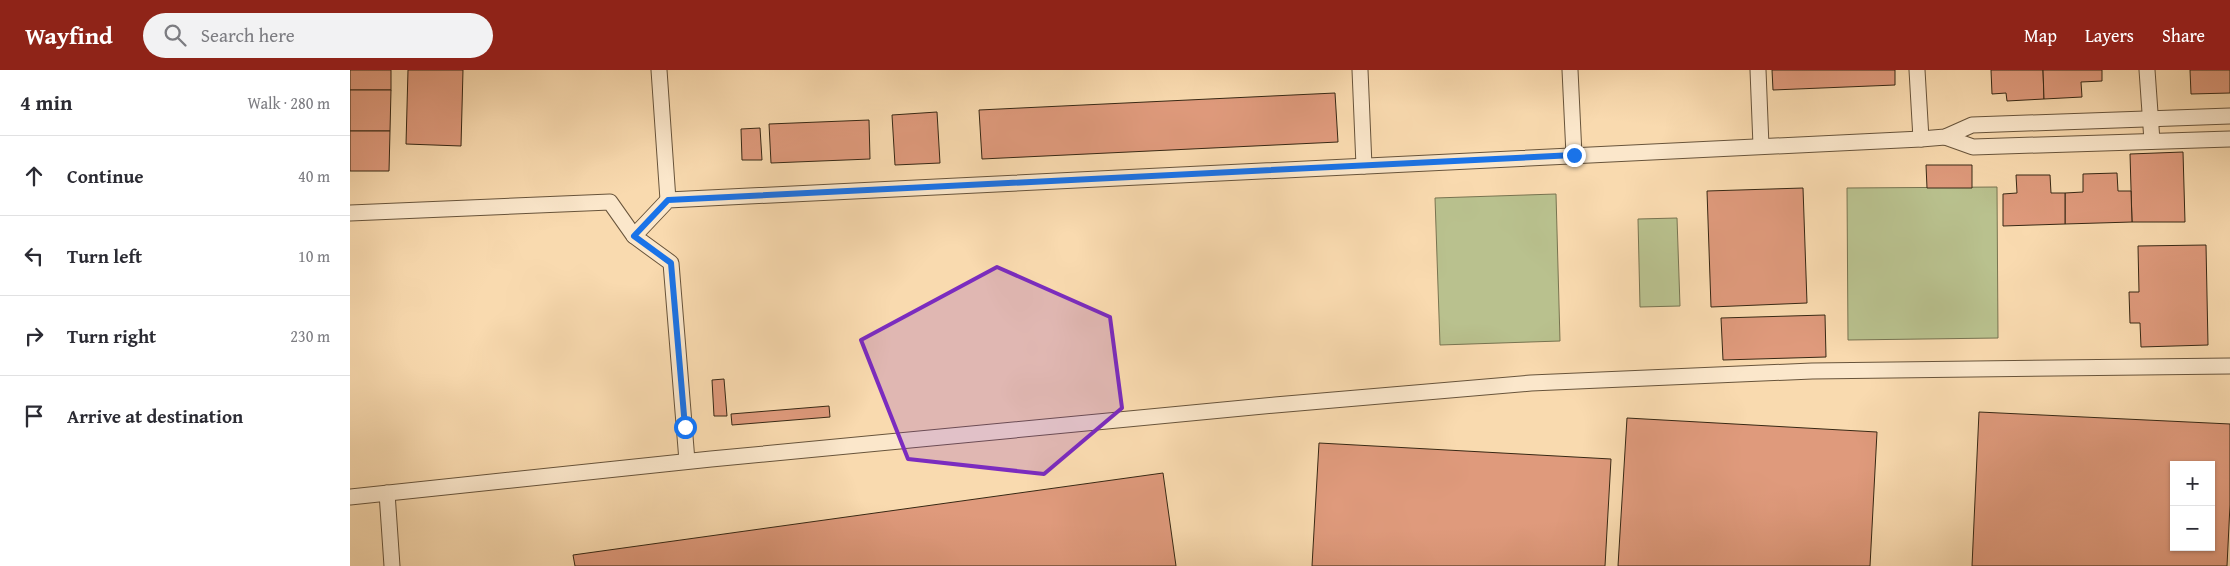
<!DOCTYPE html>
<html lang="en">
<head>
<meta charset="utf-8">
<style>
  :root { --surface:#fff; --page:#f2f2f3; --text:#2b2b33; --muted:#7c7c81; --line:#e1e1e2; --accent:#8f2418 }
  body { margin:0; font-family:"Gentium Book Plus",serif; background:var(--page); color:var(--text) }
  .controls { position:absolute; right:15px; bottom:15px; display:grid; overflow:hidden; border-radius:0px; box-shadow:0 1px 4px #0004 }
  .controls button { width:45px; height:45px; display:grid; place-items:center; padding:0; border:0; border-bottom:1px solid var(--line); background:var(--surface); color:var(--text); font:25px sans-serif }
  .stop { position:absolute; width:15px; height:15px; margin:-11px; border:4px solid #1a73e8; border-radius:50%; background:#fff }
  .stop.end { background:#1a73e8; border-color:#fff; box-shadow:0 1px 5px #0008 }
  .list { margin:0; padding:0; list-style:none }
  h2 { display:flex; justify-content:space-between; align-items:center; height:65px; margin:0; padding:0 20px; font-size:21px }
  h2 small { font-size:16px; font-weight:400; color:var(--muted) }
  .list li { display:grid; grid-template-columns:32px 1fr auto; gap:15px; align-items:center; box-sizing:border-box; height:80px; padding:0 20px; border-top:1px solid var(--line) }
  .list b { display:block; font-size:19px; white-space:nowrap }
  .list em { font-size:16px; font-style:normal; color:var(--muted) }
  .icon { flex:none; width:28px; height:28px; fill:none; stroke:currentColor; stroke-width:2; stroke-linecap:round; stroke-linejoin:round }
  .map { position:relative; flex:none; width:1880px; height:496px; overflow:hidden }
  header { display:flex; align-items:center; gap:30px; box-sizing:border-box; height:70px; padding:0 25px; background:var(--accent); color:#fff }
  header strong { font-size:24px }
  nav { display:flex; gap:28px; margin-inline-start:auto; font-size:18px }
  .search { width:350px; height:45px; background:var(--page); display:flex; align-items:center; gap:12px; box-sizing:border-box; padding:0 18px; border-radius:28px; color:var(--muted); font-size:19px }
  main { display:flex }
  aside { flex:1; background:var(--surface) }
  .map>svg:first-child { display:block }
</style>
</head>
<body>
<header>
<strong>Wayfind</strong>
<div class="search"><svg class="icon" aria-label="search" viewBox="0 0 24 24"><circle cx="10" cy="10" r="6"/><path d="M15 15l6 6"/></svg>Search here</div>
<nav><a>Map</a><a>Layers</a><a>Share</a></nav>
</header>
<main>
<aside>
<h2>4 min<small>Walk · 280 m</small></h2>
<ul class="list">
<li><svg class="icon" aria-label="ahead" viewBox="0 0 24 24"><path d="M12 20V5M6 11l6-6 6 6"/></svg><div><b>Continue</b></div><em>40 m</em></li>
<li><svg class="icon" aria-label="left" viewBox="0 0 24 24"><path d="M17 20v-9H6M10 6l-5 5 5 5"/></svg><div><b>Turn left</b></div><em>10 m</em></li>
<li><svg class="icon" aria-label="right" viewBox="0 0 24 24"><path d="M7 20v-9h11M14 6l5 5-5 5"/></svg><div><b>Turn right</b></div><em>230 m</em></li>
<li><svg class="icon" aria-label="arrive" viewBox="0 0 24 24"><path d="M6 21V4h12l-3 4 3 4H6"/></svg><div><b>Arrive at destination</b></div></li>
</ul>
</aside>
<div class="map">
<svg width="1880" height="496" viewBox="0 0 1880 496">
  <rect width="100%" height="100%" fill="#f9daaf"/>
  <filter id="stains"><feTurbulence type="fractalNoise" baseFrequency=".004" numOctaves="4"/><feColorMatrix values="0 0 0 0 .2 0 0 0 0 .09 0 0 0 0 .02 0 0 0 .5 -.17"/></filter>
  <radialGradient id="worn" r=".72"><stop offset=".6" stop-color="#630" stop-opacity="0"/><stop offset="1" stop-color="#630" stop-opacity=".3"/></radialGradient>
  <g fill="#b9c18e" stroke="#787451">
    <polygon points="1647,117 1648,268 1498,270 1497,118"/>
    <polygon points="1206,124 1210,271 1090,275 1085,128"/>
    <polygon points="1327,148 1330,236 1290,237 1288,149"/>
  </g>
  <g fill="#df9a7c" stroke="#372814" fill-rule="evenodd">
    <rect x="0" y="0" width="41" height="20"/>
    <polygon points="58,0 113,0 111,76 56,74"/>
    <polygon points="1422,0 1545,0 1545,15 1423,20"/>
    <polygon points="1641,0 1693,0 1694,29 1657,31 1656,23 1642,24"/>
    <polygon points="1693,0 1752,0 1752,11 1731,12 1732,27 1694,29"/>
    <polygon points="1840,0 1880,0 1880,23 1841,24"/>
    <polygon points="0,20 41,20 40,61 0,61"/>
    <polygon points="985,23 988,72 632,89 629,40"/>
    <polygon points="587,42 590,93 545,95 542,45"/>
    <polygon points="519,50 520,89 421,93 419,54"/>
    <polygon points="410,58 412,90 392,90 391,59"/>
    <polygon points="0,61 40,61 39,101 0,101"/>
    <polygon points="1833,82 1835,152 1782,152 1780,84"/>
    <polygon points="1576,95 1622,95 1622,118 1577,118"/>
    <polygon points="1767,103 1768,121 1781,121 1782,152 1715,154 1715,123 1733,122 1733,104"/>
    <polygon points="1666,105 1700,105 1701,123 1715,123 1715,154 1653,156 1653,124 1667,123"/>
    <polygon points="1453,118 1457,233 1361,237 1357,121"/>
    <polygon points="1856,175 1858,275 1791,277 1790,253 1780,253 1779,222 1789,222 1788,176"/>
    <polygon points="1475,245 1476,287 1373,290 1371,248"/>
    <polygon points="374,309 377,346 364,346 362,310"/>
    <polygon points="479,336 480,347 382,355 381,344"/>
    <path d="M 1629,342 L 1880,354 L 1880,435 L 1877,496 L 1622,496 ZM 1824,395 L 1861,395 L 1861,477 L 1824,477 Z"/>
    <polygon points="1277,348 1527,362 1520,496 1268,496"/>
    <polygon points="969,373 1261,389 1255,496 962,496"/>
    <polygon points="813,403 826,496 225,496 223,485"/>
  </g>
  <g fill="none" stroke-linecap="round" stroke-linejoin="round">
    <g stroke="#68543b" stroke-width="17">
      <g id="service">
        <polyline points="309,0 318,130"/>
        <polyline points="1010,0 1014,96"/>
        <polyline points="1220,0 1224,85"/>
        <polyline points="1408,0 1411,76"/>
        <polyline points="1567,0 1571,69"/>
        <polyline points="1797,0 1802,71"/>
        <polyline points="1595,67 1623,77 1880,69"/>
        <polyline points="0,143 260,132 284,166"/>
        <polyline points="337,391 321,193 284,166 318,130 1571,69 1595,67 1622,55 1880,46"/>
        <polyline points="37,423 42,496"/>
        <polyline points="0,427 361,389 925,335 1181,313 1462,301 1880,296"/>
      </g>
    </g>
    <use href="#service" stroke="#fbe7cb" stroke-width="15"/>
  </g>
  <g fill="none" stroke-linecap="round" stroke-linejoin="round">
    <polyline stroke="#1a73e8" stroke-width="6" points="335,357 321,193 284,166 318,130 1224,85"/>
  </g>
  <path fill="#7b2cbf" fill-opacity="0.2" stroke="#7b2cbf" stroke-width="4" stroke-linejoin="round" d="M 647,197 L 760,247 L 772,338 L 694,404 L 558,389 L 511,270 Z"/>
  <rect width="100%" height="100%" filter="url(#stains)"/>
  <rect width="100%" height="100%" fill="url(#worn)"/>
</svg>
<div class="controls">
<button>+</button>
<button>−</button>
</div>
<div class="stop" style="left:335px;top:357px"></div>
<div class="stop end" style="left:1224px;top:85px"></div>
</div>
</main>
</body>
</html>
